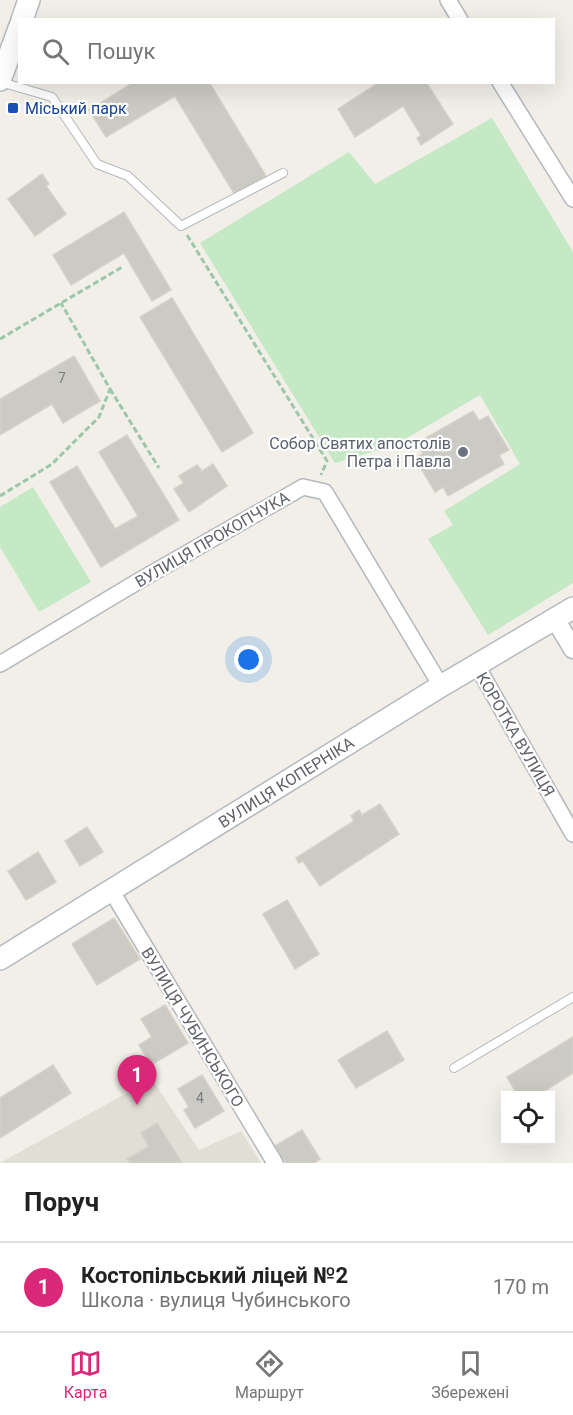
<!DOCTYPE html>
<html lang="uk">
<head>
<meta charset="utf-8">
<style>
  :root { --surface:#fff; --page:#f2f2f2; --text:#222; --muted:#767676; --line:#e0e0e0; --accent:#db2777 }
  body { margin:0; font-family:Roboto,sans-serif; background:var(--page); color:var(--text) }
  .controls { position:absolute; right:18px; bottom:18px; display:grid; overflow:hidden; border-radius:0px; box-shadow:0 6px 24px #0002 }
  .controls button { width:54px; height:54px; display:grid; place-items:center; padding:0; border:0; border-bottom:2px solid var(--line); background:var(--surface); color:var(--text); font:30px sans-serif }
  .you { position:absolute; left:249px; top:660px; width:21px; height:21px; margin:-15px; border:4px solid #fff; border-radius:50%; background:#1a73e8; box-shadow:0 0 0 9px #1a73e833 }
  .badge { display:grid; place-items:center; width:39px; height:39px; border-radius:50%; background:var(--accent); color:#fff; font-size:20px; font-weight:700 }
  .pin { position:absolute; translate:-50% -50px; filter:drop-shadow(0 2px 3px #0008) }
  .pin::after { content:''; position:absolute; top:32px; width:21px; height:18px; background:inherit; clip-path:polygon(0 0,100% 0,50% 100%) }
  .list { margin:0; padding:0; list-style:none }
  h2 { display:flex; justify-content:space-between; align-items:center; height:78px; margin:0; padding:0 24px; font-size:26px }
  h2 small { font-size:20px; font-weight:400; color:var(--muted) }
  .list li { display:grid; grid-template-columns:39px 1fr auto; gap:18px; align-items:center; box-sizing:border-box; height:90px; padding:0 24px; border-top:2px solid var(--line) }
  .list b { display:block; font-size:22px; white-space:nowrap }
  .list p { margin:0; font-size:20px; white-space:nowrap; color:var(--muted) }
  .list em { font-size:20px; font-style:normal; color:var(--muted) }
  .icon { flex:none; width:33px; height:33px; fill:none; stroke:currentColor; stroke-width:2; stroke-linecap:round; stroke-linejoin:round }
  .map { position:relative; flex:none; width:573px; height:1163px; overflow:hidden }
  .search { position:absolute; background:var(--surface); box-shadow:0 6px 24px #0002; left:18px; right:18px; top:18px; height:66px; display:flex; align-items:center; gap:15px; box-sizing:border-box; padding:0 21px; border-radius:0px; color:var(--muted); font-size:22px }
  .sheet { height:168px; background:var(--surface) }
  nav { display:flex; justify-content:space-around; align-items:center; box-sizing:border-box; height:84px; border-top:2px solid var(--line); background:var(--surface); font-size:16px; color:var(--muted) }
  nav a { display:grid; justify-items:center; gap:3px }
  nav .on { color:var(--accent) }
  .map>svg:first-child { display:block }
</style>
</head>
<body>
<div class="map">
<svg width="573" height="1163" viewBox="0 0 573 1163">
  <rect width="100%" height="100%" fill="#f1efe8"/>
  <polygon fill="#e1ded6" points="152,1079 199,1150 241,1131 261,1163 0,1163"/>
  <g fill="#c5e8c5">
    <polygon points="492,118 573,252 573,583 488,635 428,539 453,525 444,511 520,464 480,395 395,445 335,463 200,243 349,152 375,184"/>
    <polygon points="33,487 91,582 39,612 0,547 0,507"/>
  </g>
  <g fill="#cccac5" stroke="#d6d1c6" stroke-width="1.5">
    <polygon points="134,82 209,82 266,176 235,195 175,96 106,137 89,110"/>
    <polygon points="380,82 426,82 453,124 421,145 417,138 421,135 403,106 355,137 338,109"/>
    <polygon points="42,174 49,184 46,186 66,214 35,236 8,199"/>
    <polygon points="124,212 171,290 152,301 124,253 71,285 53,255"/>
    <polygon points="172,298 253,433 222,452 140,317"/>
    <polygon points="74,356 100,401 63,423 52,404 0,435 0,399"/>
    <polygon points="473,411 479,421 488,416 509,450 499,455 504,464 448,496 443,487 435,492 415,458 423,454 417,443"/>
    <polygon points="127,435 179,520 101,567 50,482 77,466 115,529 138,516 99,452"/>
    <polygon points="213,464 227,486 189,512 174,489 184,483 179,476 197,465 202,471"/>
    <polygon points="380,804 399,834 320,886 303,861 299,863 296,858 354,821 351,816 359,810 362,815"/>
    <polygon points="87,827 103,852 80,866 65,841"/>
    <polygon points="38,852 56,882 26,900 8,871"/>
    <polygon points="287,900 319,954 295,969 263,914"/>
    <polygon points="114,918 140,959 97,985 72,944"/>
    <polygon points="165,1005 188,1043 151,1065 139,1045 152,1037 141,1019"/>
    <polygon points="387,1031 404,1060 356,1088 338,1060"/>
    <polygon points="573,1037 573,1073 537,1096 518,1096 507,1077"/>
    <polygon points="53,1065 71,1093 0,1138 0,1098"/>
    <polygon points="202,1075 224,1111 195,1128 184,1110 189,1107 178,1089"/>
    <polygon points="157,1123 182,1163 130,1163 127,1159 149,1146 141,1133"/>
    <polygon points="302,1130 320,1159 314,1163 286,1163 275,1146"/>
  </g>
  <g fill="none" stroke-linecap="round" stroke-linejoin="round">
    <g stroke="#b5b8bc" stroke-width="10">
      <g id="service">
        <polyline points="1,82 52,97 97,164 128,176 181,226 283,173"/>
        <polyline points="454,1068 573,997"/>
      </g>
    </g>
    <g stroke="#b5b8bc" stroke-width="18">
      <g id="minor">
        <polyline points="448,0 460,20"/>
        <polyline points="500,82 573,199"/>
        <polyline points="0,664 142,579 303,487 325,492 441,686"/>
        <polyline points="477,666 573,834"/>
        <polyline points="111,890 275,1163"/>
      </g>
    </g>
    <g stroke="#b5b8bc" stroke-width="21">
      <polyline id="tertiary" points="555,619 573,649"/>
    </g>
    <g stroke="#b6babf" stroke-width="24">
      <g id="secondary">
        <polyline points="22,20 29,0"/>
        <polyline points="0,80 20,26"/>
        <polyline points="0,959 441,686 573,608"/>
      </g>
    </g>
    <g stroke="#9cc7a9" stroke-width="3" stroke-dasharray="6 3" stroke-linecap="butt">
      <polyline points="187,235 327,461 321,475"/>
      <polyline points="0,339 124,266"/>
      <polyline points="110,389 159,468"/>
      <polyline points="0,496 52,464 99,417 110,389 61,303"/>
    </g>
    <use href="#service" stroke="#fff" stroke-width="8"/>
    <use href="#minor" stroke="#fff" stroke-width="15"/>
    <use href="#tertiary" stroke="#fff" stroke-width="18"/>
    <use href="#secondary" stroke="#fff" stroke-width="21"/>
  </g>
  <rect fill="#1a4fb4" stroke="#fff" stroke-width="2" x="7" y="102" width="12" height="12" rx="3"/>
  <circle fill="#6b7280" stroke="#fff" stroke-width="2" cx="463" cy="452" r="6"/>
  <g text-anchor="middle" stroke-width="4.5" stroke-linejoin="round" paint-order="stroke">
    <g font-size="14" fill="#7a7d7f">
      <text x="62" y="383">7</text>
      <text x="200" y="1103">4</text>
    </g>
    <g font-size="16" fill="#164399" stroke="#fff" text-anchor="start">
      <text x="25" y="114">Міський парк</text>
    </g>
    <g font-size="16" fill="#5b616d" stroke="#fff" text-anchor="end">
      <text x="451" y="449">Собор Святих апостолів<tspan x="451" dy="18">Петра і Павла</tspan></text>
    </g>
    <g font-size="16" fill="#5f6368" stroke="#fff">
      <text transform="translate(212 539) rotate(-30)" y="6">ВУЛИЦЯ ПРОКОПЧУКА</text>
      <text transform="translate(516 734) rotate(60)" y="6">КОРОТКА ВУЛИЦЯ</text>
      <text transform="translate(286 782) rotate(-32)" y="6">ВУЛИЦЯ КОПЕРНІКА</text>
      <text transform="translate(193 1027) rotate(59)" y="6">ВУЛИЦЯ ЧУБИНСЬКОГО</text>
    </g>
  </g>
</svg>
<div class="controls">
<button><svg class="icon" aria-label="locate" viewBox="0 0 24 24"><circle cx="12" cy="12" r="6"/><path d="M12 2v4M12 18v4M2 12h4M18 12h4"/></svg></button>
</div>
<div class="you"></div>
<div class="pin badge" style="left:137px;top:1105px">1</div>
<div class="search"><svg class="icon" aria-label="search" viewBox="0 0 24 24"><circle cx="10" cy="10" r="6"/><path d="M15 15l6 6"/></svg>Пошук</div>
</div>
<section class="sheet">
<h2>Поруч<small></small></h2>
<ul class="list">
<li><span class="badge">1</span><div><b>Костопільський ліцей №2</b><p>Школа · вулиця Чубинського</p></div><em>170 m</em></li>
</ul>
</section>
<nav>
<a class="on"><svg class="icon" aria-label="map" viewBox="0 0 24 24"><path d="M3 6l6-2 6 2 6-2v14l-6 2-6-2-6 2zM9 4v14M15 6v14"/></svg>Карта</a>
<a><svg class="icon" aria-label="directions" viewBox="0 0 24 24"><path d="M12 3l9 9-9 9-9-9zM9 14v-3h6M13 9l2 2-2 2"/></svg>Маршрут</a>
<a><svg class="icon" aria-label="saved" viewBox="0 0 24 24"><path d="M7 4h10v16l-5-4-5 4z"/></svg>Збережені</a>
</nav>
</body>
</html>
